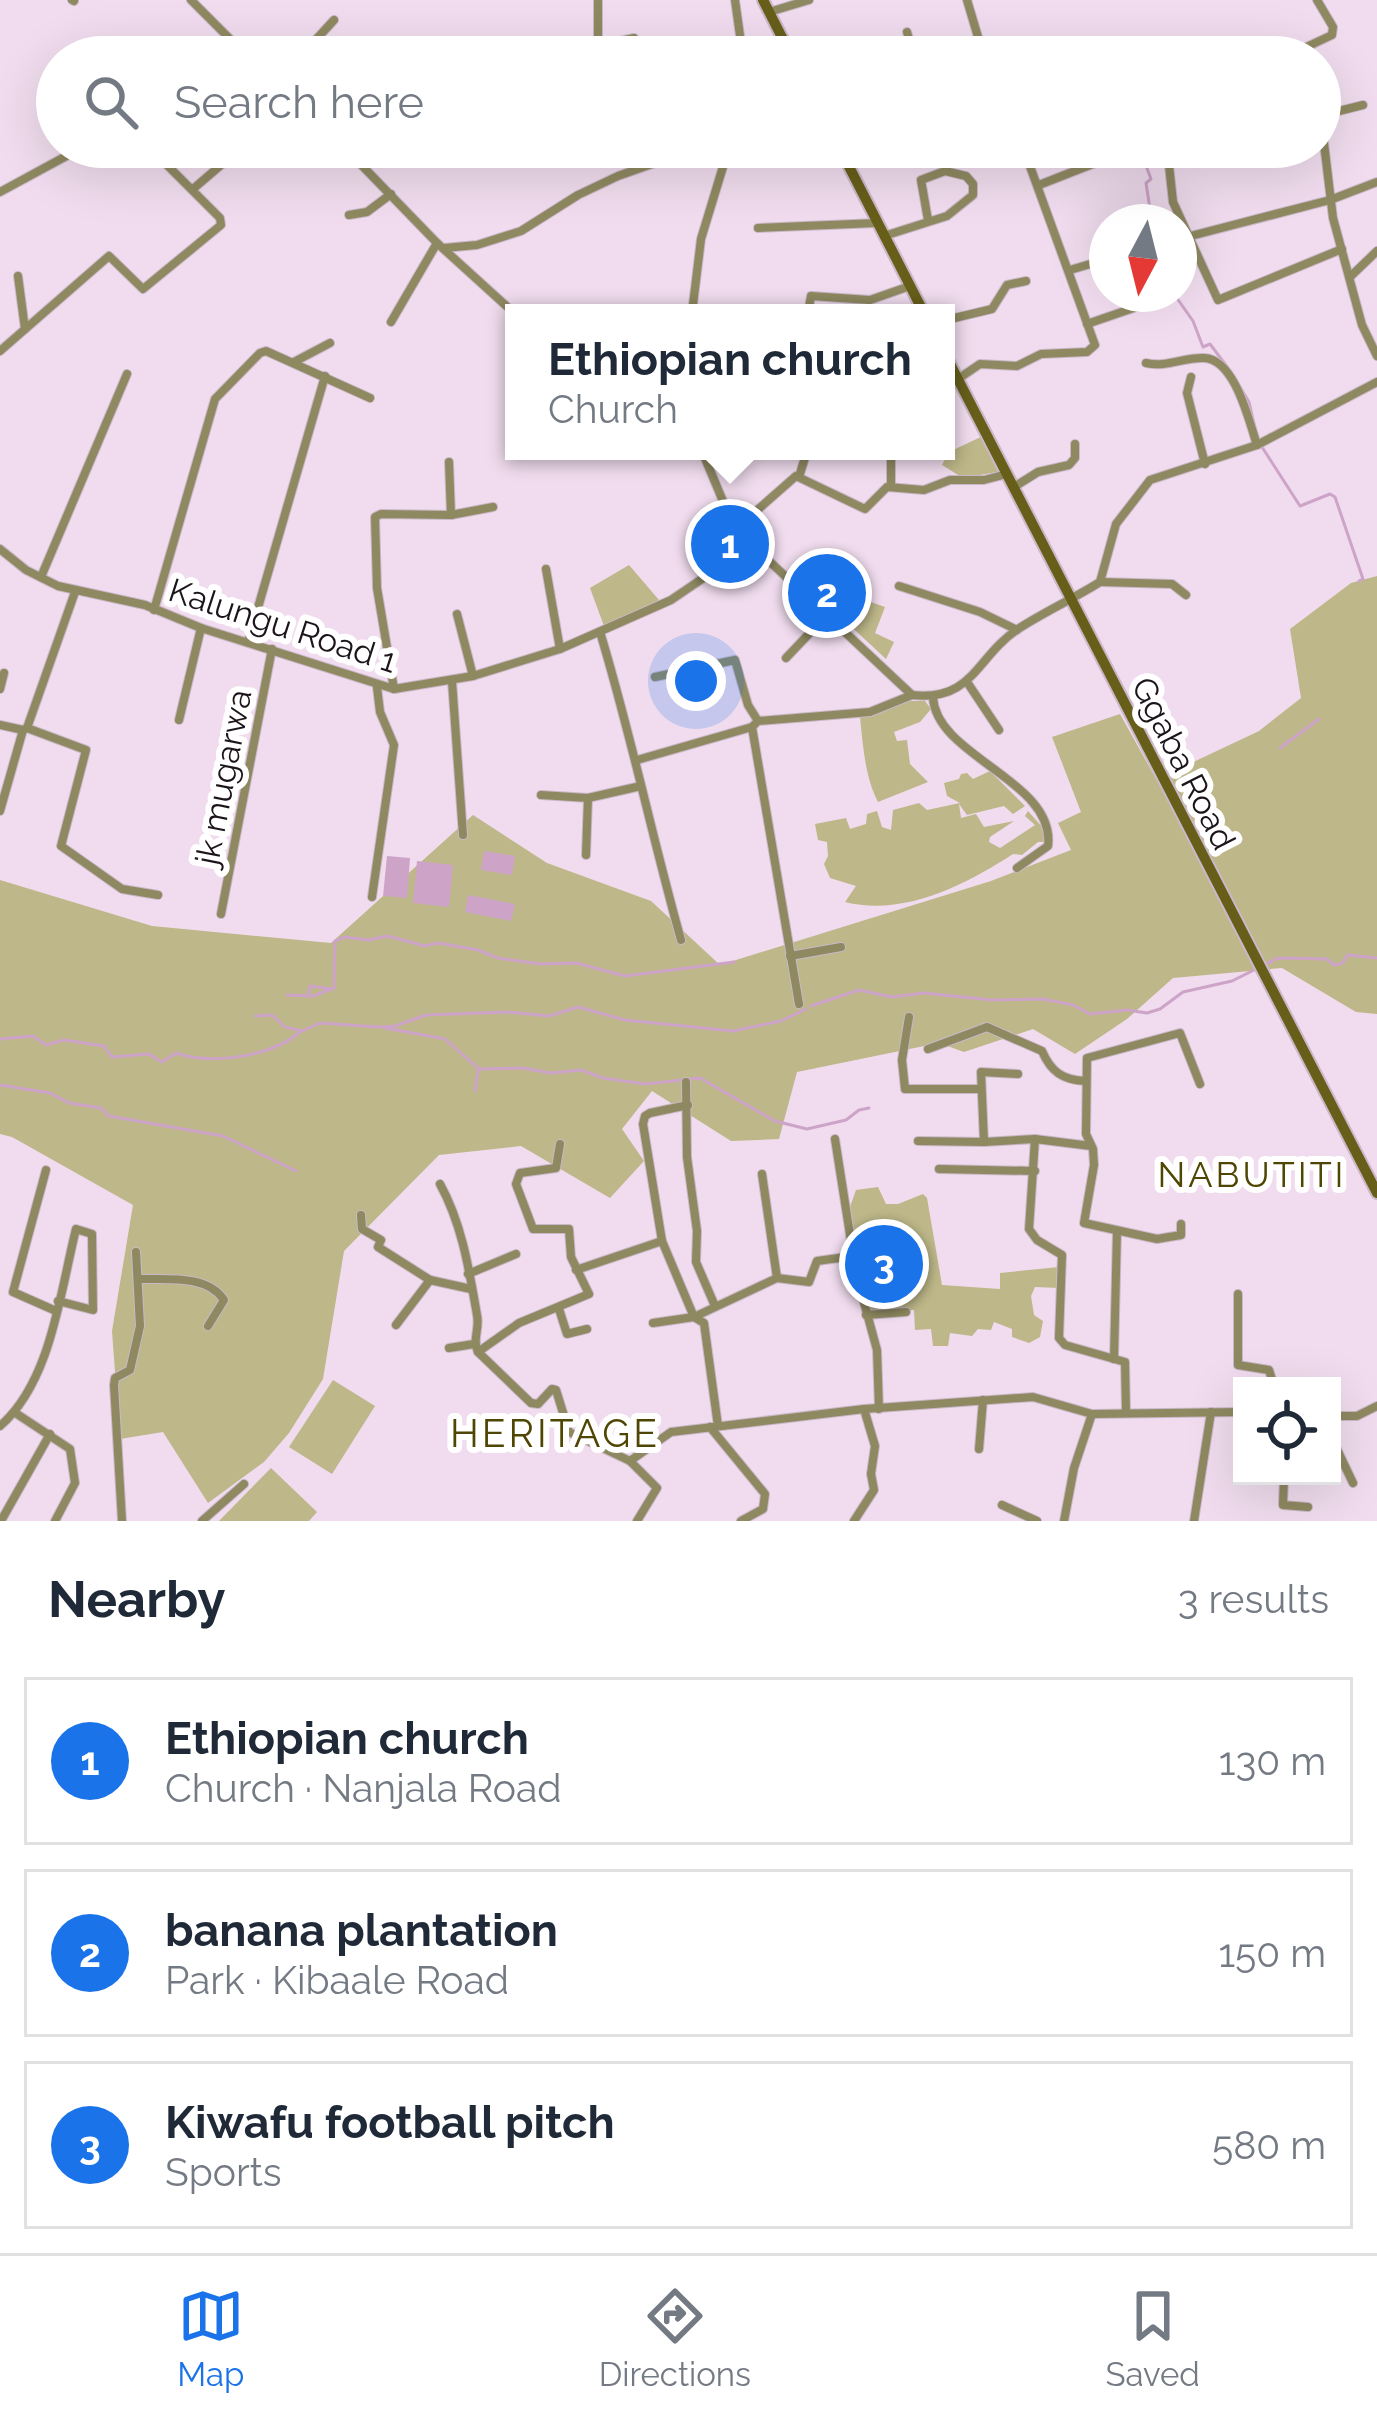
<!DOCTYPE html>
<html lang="en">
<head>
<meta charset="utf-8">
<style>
  :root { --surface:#fff; --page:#f2f2f3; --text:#1f2937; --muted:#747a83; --line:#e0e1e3; --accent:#1a73e8 }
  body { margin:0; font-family:Raleway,sans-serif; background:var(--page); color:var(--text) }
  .controls { position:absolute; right:36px; bottom:36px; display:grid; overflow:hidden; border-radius:0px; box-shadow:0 12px 48px #0002 }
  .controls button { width:108px; height:108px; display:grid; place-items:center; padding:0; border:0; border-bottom:3px solid var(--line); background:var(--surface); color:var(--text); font:60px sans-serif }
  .compass { position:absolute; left:1089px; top:204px; width:108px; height:108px; border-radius:50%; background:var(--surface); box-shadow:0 12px 48px #0002; rotate:187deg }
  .you { position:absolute; left:696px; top:681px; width:42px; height:42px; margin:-30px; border:9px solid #fff; border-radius:50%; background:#1a73e8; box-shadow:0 0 0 18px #1a73e833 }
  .badge { display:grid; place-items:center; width:78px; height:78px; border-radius:50%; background:var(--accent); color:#fff; font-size:39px; font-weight:700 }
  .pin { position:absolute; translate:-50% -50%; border:6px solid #fff; box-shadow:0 3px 12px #0006 }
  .popup { position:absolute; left:505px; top:304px; width:450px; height:156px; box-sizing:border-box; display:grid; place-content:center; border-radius:0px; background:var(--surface); filter:drop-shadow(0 3px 9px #0005); font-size:39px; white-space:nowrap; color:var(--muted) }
  .popup b { font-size:45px; color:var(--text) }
  .popup::after { content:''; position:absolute; left:50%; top:100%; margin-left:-24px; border:24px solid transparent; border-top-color:var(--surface) }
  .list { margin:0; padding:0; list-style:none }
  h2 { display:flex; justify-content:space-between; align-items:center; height:156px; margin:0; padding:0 48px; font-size:51px }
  h2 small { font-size:39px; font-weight:400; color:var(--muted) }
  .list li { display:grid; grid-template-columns:78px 1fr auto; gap:36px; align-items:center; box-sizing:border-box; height:168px; margin:0 24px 24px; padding:0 24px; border:3px solid var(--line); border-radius:0px }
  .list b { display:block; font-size:45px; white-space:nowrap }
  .list p { margin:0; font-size:39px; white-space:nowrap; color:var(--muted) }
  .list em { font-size:39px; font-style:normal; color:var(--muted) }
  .icon { flex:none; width:66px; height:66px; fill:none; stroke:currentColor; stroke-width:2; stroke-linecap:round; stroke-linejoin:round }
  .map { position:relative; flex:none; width:1377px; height:1521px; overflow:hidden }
  .search { position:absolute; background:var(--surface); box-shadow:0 12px 48px #0002; left:36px; right:36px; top:36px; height:132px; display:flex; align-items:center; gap:30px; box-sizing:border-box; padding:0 42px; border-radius:66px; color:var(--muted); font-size:45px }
  .sheet { height:732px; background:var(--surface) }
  nav { display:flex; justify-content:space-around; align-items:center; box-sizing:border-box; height:168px; border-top:3px solid var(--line); background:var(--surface); font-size:33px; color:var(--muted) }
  nav a { display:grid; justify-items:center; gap:6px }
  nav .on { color:var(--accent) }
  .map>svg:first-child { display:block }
</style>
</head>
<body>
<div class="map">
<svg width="1377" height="1521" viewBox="0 0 1377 1521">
  <rect width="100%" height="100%" fill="#f0dcee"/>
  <g fill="#bdb789">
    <polygon points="985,435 1003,471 963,478 942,465 949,452"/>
    <polygon points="629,565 659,600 604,626 590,588"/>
    <polygon points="1377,576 1377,1014 1356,1012 1282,968 1173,978 1127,1019 1075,1054 1033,1029 964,1052 939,1043 797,1072 779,1139 731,1141 652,1091 622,1129 644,1161 610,1198 521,1146 439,1155 344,1251 323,1379 289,1433 264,1462 208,1503 163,1432 120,1439 112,1331 133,1205 12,1137 0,1134 0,880 152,926 331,943 473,815 547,863 651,901 720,965 991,881 1071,850 1058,823 1081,812 1052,737 1120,714 1185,831 1168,774 1259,731 1301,698 1290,629 1351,583"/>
    <polygon points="847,584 859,598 885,607 875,633 894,642 886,659 827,604"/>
    <path d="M 906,701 L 925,701 L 931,709 L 920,722 L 894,732 L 897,741 L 907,740 L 910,764 L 928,782 L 878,802 C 865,777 863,746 860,717 Z"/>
    <path d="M 990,771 L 1025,806 L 1013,814 L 1004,806 L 967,815 L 959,804 L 961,818 L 976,814 L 984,827 L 1014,821 L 990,837 L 989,842 L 1000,848 L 1035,825 L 1025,816 L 1028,811 L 1044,829 L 1044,842 L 1038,842 L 1022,855 L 1013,854 C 967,884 904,917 845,902 L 856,886 L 830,878 L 824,864 L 828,856 L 827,842 L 818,840 L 815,824 L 846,818 L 850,829 L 866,824 L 867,814 L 877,811 L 882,827 L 891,830 L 893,810 L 919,803 L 927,810 L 960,803 L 947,796 L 944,783 L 959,779 L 961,774 L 967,773 L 973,779 Z"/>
    <polygon points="878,1187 886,1204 898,1204 923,1194 927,1198 942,1285 1000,1289 1000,1273 1059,1267 1059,1288 1035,1287 1031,1296 1034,1315 1043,1321 1040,1337 1029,1343 1012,1337 1012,1329 994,1322 991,1330 978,1329 972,1336 950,1333 948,1346 933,1346 931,1329 915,1330 914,1310 867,1312 847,1215 856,1190"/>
    <polygon points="333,1380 375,1406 332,1474 289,1447"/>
    <polygon points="271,1468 317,1512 309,1521 219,1521"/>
  </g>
  <g fill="#cda4c8">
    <polygon points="484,851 515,856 512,875 481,870"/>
    <polygon points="387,856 410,858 407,898 383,896"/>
    <polygon points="417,861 453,865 449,907 413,903"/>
    <polygon points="468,895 515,904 511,921 465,912"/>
  </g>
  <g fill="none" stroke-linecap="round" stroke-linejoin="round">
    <g stroke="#cda4c8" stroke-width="3">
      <polyline points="1139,147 1151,179 1146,183 1152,222"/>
      <polyline points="1174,294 1193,321 1203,347 1210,344 1228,368"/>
      <polyline points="1240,387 1249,402 1255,428"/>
      <polyline points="1262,447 1300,506 1330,494 1335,497 1363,579 1359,581"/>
      <polyline points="1280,748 1319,719"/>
      <polyline points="308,994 310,986 333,989"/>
      <polyline points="287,995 313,996 334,988 335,941 345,937 368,940 388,936 425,946 438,943 478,950 498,958 541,964 576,963 625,976 734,962"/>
      <polyline points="811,1006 859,990 892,997 924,993 992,1000 1043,999 1073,1005 1090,1014 1127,1010 1147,1013 1160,1009 1183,992 1232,981 1278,958 1327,959 1334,965 1343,963 1347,955 1377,958"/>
      <polyline points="255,1016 272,1015 285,1027 302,1031 320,1023 379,1027 395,1026 426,1015 507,1012 549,1016 578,1007 625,1020 733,1031 781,1021 806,1009"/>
      <polyline points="385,1028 445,1039 479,1069 523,1068 551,1073 581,1070 603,1078 645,1084 700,1078 775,1121 807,1129 846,1120 859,1110 869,1108"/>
      <path d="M 0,1039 L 33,1036 L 46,1045 L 64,1040 L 104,1046 L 112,1057 L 149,1054 L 162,1062 L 176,1053 C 211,1065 271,1057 300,1032"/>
      <polyline points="0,1085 50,1093 69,1103 101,1108 109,1116 223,1136 296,1171"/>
      <polyline points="475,1091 478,1070"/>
    </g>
    <g stroke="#cab8c8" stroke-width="10">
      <g id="street">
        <polyline points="72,0 74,1"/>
        <polyline points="191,0 248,57"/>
        <polyline points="735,0 743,57"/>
        <polyline points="967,0 984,57"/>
        <polyline points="769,12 809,0"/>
        <polyline points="907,32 914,57"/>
        <polyline points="598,46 634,38"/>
        <polyline points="322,57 311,45 334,20"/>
        <polyline points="592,57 598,46 598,0"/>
        <polyline points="1285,57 1332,35 1333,27 1317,0"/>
        <polyline points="1320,110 1333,218 1362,325 1377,356"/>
        <polyline points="1323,115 1363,105"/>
        <polyline points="344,147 437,243 514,313"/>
        <polyline points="1167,147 1173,202 1218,300 1342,249"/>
        <polyline points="843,156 856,147"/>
        <polyline points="1039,185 1113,156"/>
        <polyline points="193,189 242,147"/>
        <polyline points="0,192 83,147"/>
        <polyline points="349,215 367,212 391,194"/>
        <polyline points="758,228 877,223"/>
        <polyline points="884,236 947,216 973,195 973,184 966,176 945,171 921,180 928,220"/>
        <polyline points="1179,239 1330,200 1377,182"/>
        <polyline points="444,248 477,245 521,231 578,195 618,176 700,147"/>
        <polyline points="1070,270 1107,259"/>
        <polyline points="1352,275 1377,251"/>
        <polyline points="18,276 25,329"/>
        <polyline points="621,309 676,313"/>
        <polyline points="692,313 701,239 729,147"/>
        <polyline points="808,313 811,296 870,300 910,286"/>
        <polyline points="946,320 992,309 1007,285 1026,281"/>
        <polyline points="391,322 437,243"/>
        <polyline points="1087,324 1148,303"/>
        <polyline points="0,351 109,256 143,289 221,225 220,218 149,147"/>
        <polyline points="294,362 330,343"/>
        <path d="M 1146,363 C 1166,368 1184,357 1204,358 C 1235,359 1249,421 1257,445"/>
        <polyline points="1191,377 1187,393 1205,464"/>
        <polyline points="958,379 980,364 1017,366 1041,354 1087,352 1095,345 1023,147"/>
        <path d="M 702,451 L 725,506 L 752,545 L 912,695 C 973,702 976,657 1018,629 C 1044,612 1073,599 1100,582 L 1116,524 L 1150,480 L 1257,445 L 1377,382"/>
        <polyline points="449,462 451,515"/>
        <polyline points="799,477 807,451"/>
        <polyline points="891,487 891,451"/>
        <polyline points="1014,487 1038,472 1069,465 1075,458 1075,444"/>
        <polyline points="738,527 796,476 865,509 887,487 924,490 950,480 984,480 1007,474"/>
        <polyline points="0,549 26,570 58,586 145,605 201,628 394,689 473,676 560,649 671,600 752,545"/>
        <polyline points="546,569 560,649"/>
        <polyline points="41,577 127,374"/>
        <polyline points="1100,582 1172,584 1186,595"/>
        <polyline points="899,586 980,612 1017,630"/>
        <polyline points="75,592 27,728 86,750 61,846 122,889 158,895"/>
        <polyline points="154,610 215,399 260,353 266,351 370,398"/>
        <polyline points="457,614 473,676"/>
        <path d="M 600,632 C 631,734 652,837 681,940"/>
        <polyline points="248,642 325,376"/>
        <polyline points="786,658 827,615"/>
        <polyline points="655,677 735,660 748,705 758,721"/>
        <polyline points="452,681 463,835"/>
        <polyline points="967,682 999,730"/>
        <polyline points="0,689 4,673"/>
        <polyline points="394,689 377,588 375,517 381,514 451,515 493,507"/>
        <path d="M 933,698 C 937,757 1056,781 1048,846 L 1017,868"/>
        <polyline points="179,720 201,628"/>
        <polyline points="0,725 23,730"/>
        <polyline points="752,727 799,1004"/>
        <polyline points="637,760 752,727 758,721 870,712 912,695"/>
        <polyline points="541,795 588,798 641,786"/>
        <polyline points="0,811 23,730 27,728"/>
        <polyline points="586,855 588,798"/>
        <polyline points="372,897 394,745 380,712 377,687"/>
        <polyline points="221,914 272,649"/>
        <polyline points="790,956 841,947"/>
        <polyline points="909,1017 902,1060 905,1089 981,1089"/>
        <path d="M 928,1049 L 987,1027 L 1042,1051 C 1051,1072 1063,1080 1085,1081"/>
        <polyline points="1018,1074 981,1072 984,1142 1035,1139 1029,1229 1037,1240 1062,1255 1059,1338 1065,1345 1125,1362 1126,1412"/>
        <polyline points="686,1082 687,1157 697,1231 696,1262 715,1306"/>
        <polyline points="688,1105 650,1113 645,1116 643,1124 662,1241 694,1317 777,1278 809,1282 817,1261 853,1256"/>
        <polyline points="835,1139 856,1273 877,1350 879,1409"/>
        <polyline points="1035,1139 1091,1146"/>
        <polyline points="918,1141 984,1142"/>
        <polyline points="939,1169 1035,1171"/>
        <polyline points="46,1170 13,1292 56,1311"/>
        <polyline points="762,1174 777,1278"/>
        <path d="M 440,1184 C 462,1224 469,1269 477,1315 C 480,1329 472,1339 478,1352 L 531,1403 L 538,1404 L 552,1389 L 556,1390 L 569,1432 L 630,1461"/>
        <polyline points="361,1215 362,1229 381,1240 378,1247 430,1280"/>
        <polyline points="1181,1224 1181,1235 1157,1239 1084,1223 1094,1165 1093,1149 1086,1134 1087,1058 1180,1033 1200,1084"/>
        <polyline points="576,1270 662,1241"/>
        <polyline points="468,1274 516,1254"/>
        <path d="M 138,1279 C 166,1280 207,1274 224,1300 L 208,1326"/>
        <polyline points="1238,1294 1238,1365 1269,1370 1274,1386"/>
        <polyline points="559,1309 567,1334 587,1329"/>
        <polyline points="866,1315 906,1312"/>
        <polyline points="653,1323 694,1317 704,1323 718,1426"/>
        <polyline points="396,1325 430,1280 471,1289"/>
        <polyline points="449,1348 474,1344"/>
        <polyline points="478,1352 519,1323 589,1294 571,1257 569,1229 533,1229 516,1184 520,1173 556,1168 560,1144"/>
        <polyline points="1114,1359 1117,1231"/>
        <polyline points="17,1414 70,1449 75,1483 55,1521"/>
        <polyline points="1332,1416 1357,1416 1377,1406"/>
        <path d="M 0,1426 C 51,1382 60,1293 76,1229 L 92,1234 L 93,1310 L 58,1301"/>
        <polyline points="710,1427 765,1494 763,1509 741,1521"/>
        <polyline points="1332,1439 1353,1483"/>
        <polyline points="979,1449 983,1400"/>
        <polyline points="1284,1476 1283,1505 1308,1507"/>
        <polyline points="1002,1505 1037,1521"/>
        <polyline points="1,1521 50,1434"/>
        <polyline points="122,1521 114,1385 115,1378 130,1370 140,1326 136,1252"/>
        <polyline points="202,1521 244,1484"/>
        <polyline points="637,1521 657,1488 630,1461 671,1432 864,1409 1033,1397 1092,1414 1242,1412"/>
        <polyline points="854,1521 874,1490 871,1474 875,1446 864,1409"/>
        <polyline points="1064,1521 1074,1468 1092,1414"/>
        <polyline points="1194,1521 1211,1412"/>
      </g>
    </g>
    <g stroke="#cab8c8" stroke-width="14">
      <g id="secondary">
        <polyline points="763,0 792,57"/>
        <polyline points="839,147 924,313"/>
        <polyline points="946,356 1377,1193"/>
      </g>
    </g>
    <use href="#street" stroke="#8f8961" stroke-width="8"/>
    <use href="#secondary" stroke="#675e1a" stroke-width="10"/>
  </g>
  <g text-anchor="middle" stroke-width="12" stroke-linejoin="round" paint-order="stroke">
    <g font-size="33" fill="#1b141a" stroke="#fff">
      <text transform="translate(283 625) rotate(18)" y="12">Kalungu Road 1</text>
      <text transform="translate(1184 763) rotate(63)" y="12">Ggaba Road</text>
      <text transform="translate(223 777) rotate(-79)" y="12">jk mugarwa</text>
    </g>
    <g font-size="36" letter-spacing="3" fill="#4f4603" stroke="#fff">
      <text x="1252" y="1187">NABUTITI</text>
    </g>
    <g font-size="39" letter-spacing="3" fill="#4f4603" stroke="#fff">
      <text x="555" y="1447">HERITAGE</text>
    </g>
  </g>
</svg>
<div class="controls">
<button><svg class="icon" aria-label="locate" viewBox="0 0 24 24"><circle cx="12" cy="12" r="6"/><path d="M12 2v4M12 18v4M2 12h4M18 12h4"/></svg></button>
</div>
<svg class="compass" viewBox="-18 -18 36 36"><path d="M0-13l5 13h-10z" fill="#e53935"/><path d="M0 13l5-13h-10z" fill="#747a83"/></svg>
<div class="you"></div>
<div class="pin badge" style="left:730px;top:544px">1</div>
<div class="popup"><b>Ethiopian church</b>Church</div>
<div class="pin badge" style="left:827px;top:593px">2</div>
<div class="pin badge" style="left:884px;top:1264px">3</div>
<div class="search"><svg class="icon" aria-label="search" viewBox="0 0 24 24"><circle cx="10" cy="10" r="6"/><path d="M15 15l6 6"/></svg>Search here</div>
</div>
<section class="sheet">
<h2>Nearby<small>3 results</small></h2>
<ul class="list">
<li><span class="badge">1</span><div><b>Ethiopian church</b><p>Church · Nanjala Road</p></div><em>130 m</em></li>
<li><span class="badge">2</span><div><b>banana plantation</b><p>Park · Kibaale Road</p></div><em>150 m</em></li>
<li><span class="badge">3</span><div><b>Kiwafu football pitch</b><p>Sports</p></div><em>580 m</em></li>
</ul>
</section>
<nav>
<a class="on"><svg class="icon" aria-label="map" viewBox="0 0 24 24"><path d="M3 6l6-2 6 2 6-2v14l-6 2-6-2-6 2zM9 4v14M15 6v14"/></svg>Map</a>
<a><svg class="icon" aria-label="directions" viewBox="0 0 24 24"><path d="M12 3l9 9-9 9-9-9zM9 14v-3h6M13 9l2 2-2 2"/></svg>Directions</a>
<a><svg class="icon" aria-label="saved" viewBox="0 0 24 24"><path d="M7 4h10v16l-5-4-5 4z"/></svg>Saved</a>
</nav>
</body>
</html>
